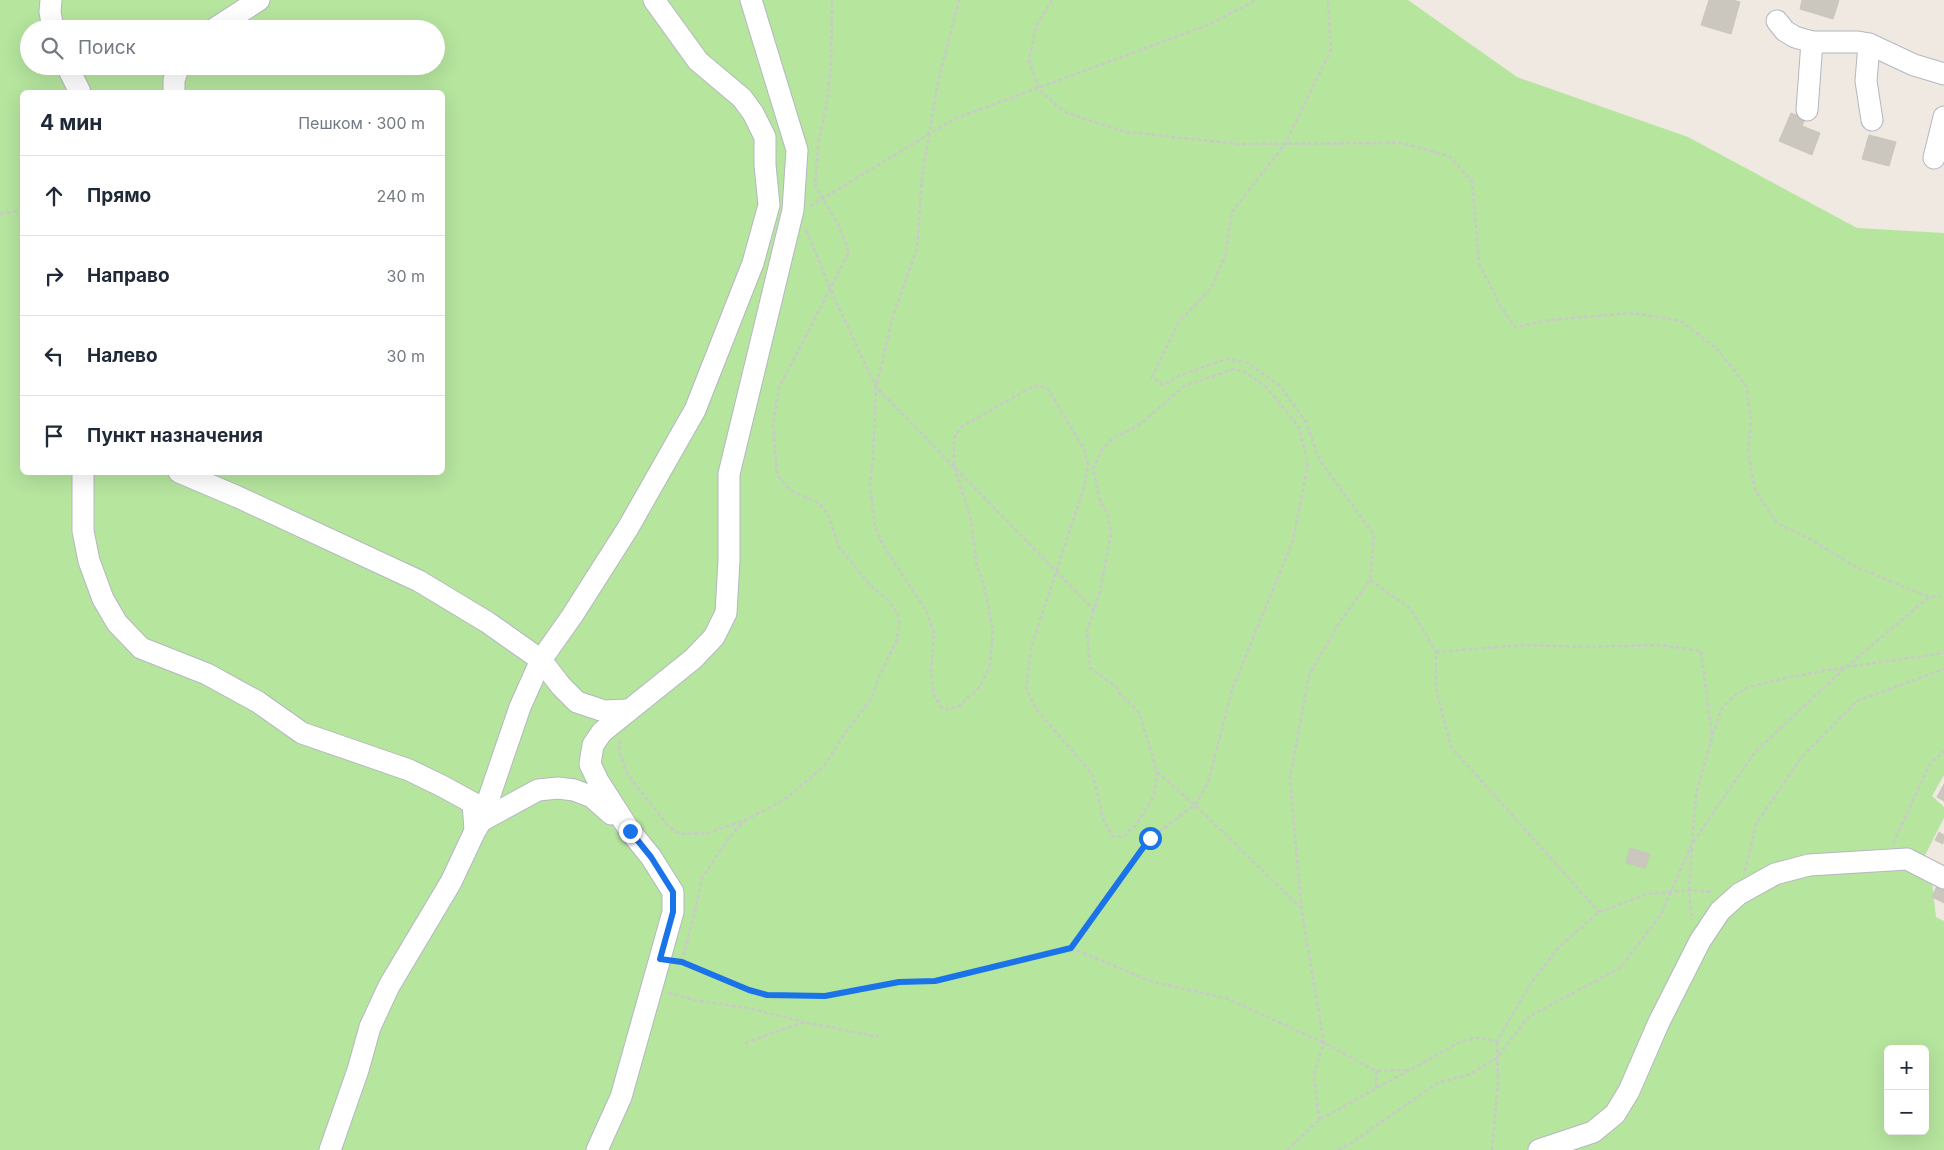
<!DOCTYPE html>
<html lang="ru">
<head>
<meta charset="utf-8">
<style>
  :root { --surface:#fff; --page:#f6f6f7; --text:#1f2937; --muted:#747a83; --line:#e0e1e3 }
  body { margin:0; font-family:Inter,sans-serif; background:var(--page); color:var(--text) }
  .controls { position:absolute; right:15px; bottom:15px; display:grid; overflow:hidden; border-radius:8px; box-shadow:0 5px 20px #0002 }
  .controls button { width:45px; height:45px; display:grid; place-items:center; padding:0; border:0; border-bottom:1px solid var(--line); background:var(--surface); color:var(--text); font:25px sans-serif }
  .stop { position:absolute; width:15px; height:15px; margin:-11px; border:4px solid #1a73e8; border-radius:50%; background:#fff }
  .stop.end { background:#1a73e8; border-color:#fff; box-shadow:0 1px 5px #0008 }
  .list { margin:0; padding:0; list-style:none }
  h2 { display:flex; justify-content:space-between; align-items:center; height:65px; margin:0; padding:0 20px; font-size:21px }
  h2 small { font-size:16px; font-weight:400; color:var(--muted) }
  .list li { display:grid; grid-template-columns:32px 1fr auto; gap:15px; align-items:center; box-sizing:border-box; height:80px; padding:0 20px; border-top:1px solid var(--line) }
  .list b { display:block; font-size:19px; white-space:nowrap }
  .list em { font-size:16px; font-style:normal; color:var(--muted) }
  .icon { flex:none; width:28px; height:28px; fill:none; stroke:currentColor; stroke-width:2; stroke-linecap:round; stroke-linejoin:round }
  .map { position:relative; flex:none; width:1944px; height:1150px; overflow:hidden }
  .search { position:absolute; background:var(--surface); box-shadow:0 5px 20px #0002; left:20px; top:20px; width:425px; height:55px; display:flex; align-items:center; gap:12px; box-sizing:border-box; padding:0 18px; border-radius:28px; color:var(--muted); font-size:19px }
  .panel { position:absolute; background:var(--surface); box-shadow:0 5px 20px #0002; left:20px; top:90px; width:425px; height:385px; border-radius:8px }
  .map>svg:first-child { display:block }
</style>
</head>
<body>
<div class="map">
<svg width="1944" height="1150" viewBox="0 0 1944 1150">
  <rect width="100%" height="100%" fill="#efe9e1"/>
  <path fill="#b6e59e" fill-rule="evenodd" d="M 0,0 L 1408,0 L 1517,77 L 1688,137 L 1857,228 L 1944,233 L 1944,775 L 1932,796 L 1944,807 L 1944,818 L 1918,869 L 1932,882 L 1936,917 L 1944,921 L 1944,1150 L 0,1150 ZM 29,29 L 436,29 L 436,66 L 29,66 ZM 22,92 L 442,92 L 442,472 L 22,472 ZM 1888,1049 L 1925,1049 L 1925,1131 L 1888,1131 Z"/>
  <g fill="#cbc7bf" stroke="#cbc5ba">
    <polygon points="1709,0 1733,0 1740,2 1731,34 1701,25"/>
    <polygon points="1802,0 1839,0 1833,19 1800,9"/>
    <polygon points="1791,113 1805,119 1802,126 1820,133 1812,155 1779,141"/>
    <polygon points="1869,135 1896,142 1889,166 1862,159"/>
    <polygon points="1944,784 1944,801 1937,797"/>
    <polygon points="1939,832 1944,835 1943,844 1935,840"/>
    <polygon points="1630,848 1650,854 1645,868 1626,863"/>
    <polygon points="1938,884 1944,887 1944,903 1932,897"/>
  </g>
  <g fill="none" stroke-linecap="round" stroke-linejoin="round">
    <g stroke="#b4b7c1" stroke-width="23">
      <g id="minor">
        <polyline points="51,0 50,12 53,29"/>
        <polyline points="1777,21 1785,31 1795,37 1812,42 1858,42 1869,44 1914,65 1944,74"/>
        <polyline points="214,29 259,0"/>
        <polyline points="1869,44 1866,81 1872,120"/>
        <polyline points="67,66 80,92"/>
        <polyline points="174,92 174,80 179,66"/>
        <polyline points="1807,110 1812,42"/>
        <polyline points="1934,158 1944,117"/>
        <polyline points="83,472 83,531 89,561 103,599 117,623 141,648 207,674 258,702 302,733 409,770 442,786 473,803 475,830"/>
        <polyline points="179,472 238,497 419,581 487,622 541,660 561,686 577,702 604,711 628,710"/>
        <polyline points="481,821 538,790 558,788 574,790 592,797 611,814"/>
        <polyline points="330,1150 358,1070 370,1027 389,986 451,882 475,831 481,821 520,707 541,660 572,616 628,528 695,410 753,263 769,205 765,165 765,137 753,113 742,98 698,61 654,0"/>
        <polyline points="597,1150 621,1097 673,912 673,892 651,857 630,831 598,781 590,764 593,745 602,732 693,659 714,637 726,613 729,560 729,474 793,210 797,150 751,0"/>
        <polyline points="1539,1150 1593,1132 1615,1114 1629,1091 1659,1022 1700,941 1720,911 1739,894 1775,874 1809,865 1907,859 1944,878"/>
      </g>
    </g>
    <g stroke="#c9c9c9" stroke-width="2.5" stroke-dasharray="4 2.5" stroke-linecap="butt">
      <polyline points="1052,0 1036,26 1029,61 1039,89 1064,112 1126,132 1239,144 1402,143 1449,156 1472,181 1479,263 1501,307 1515,327 1549,320 1632,313 1681,321 1717,349 1746,385 1751,421 1748,452 1755,490 1777,523 1812,540 1854,566 1929,597"/>
      <polyline points="810,206 954,119 1208,25 1256,0"/>
      <polyline points="0,214 22,210"/>
      <polyline points="806,230 834,297 876,387 1094,610"/>
      <polyline points="1370,580 1411,609 1436,652 1436,689 1451,747 1599,912"/>
      <polyline points="1436,652 1524,645 1583,647 1661,645 1701,651 1712,736"/>
      <polyline points="620,740 619,751 628,775 669,827 680,834 708,833 745,820 784,800 802,785 824,766 841,739 871,699 881,672 897,640 899,623 898,614 889,601 869,584 839,547 828,514 819,503 790,490 777,475 773,425 779,388 849,252 838,224 815,185 819,139 826,108 831,66 832,0"/>
      <polyline points="1157,772 1195,805 1299,906"/>
      <polyline points="1692,843 1696,794 1712,737 1721,710 1734,696 1748,687 1790,677 1846,667 1944,653"/>
      <polyline points="1893,843 1930,764 1944,751"/>
      <polyline points="1692,848 1689,890 1692,920"/>
      <polyline points="1745,871 1756,824 1801,758 1857,701 1944,669"/>
      <polyline points="1071,948 1153,982 1226,998 1324,1043 1376,1071 1407,1070"/>
      <polyline points="676,961 682,962 749,990 767,995 825,996 899,982 935,981 1071,948 1151,838 1195,805 1208,783 1232,690 1293,540 1308,465 1299,427 1267,388 1245,372 1234,369 1184,386 1138,426 1113,438 1102,450 1093,468 1100,501 1108,515 1111,534 1100,591 1087,631 1090,668 1116,686 1120,694 1139,712 1157,772 1154,796 1136,825 1123,837 1112,836 1103,818 1093,775 1036,709 1026,688 1031,648 1084,487 1088,465 1084,449 1048,389 1039,385 1030,388 961,427 954,438 954,466 971,519 976,563 984,585 993,631 990,665 980,687 967,698 960,706 948,709 942,708 934,695 931,673 934,633 927,612 883,545 875,526 870,485 873,458 876,387 894,313 917,248 922,178 938,82 959,0"/>
      <polyline points="682,962 696,907 702,878 726,842 744,821"/>
      <polyline points="668,993 694,1000 747,1008 804,1022"/>
      <polyline points="745,1043 804,1022 879,1037"/>
      <polyline points="1376,1071 1376,1088"/>
      <polyline points="1319,1120 1314,1073 1324,1043 1301,907 1290,778 1309,675 1339,623 1370,580 1374,535 1319,459 1306,422 1280,386 1248,363 1227,359 1181,375 1163,385 1152,377 1178,323 1211,288 1225,257 1232,212 1285,144 1331,50 1328,0"/>
      <polyline points="1287,1150 1319,1120 1462,1041 1478,1038 1497,1041 1531,983 1559,947 1599,912 1648,894 1689,890 1713,892"/>
      <polyline points="1338,1150 1353,1142 1437,1083 1470,1074 1497,1058 1528,1017 1620,968 1660,916 1692,844 1755,752 1846,667 1929,597 1944,596"/>
      <polyline points="1492,1150 1498,1081 1497,1041"/>
    </g>
    <use href="#minor" stroke="#fff" stroke-width="21"/>
  </g>
  <g fill="none" stroke-linecap="round" stroke-linejoin="round">
    <polyline stroke="#1a73e8" stroke-width="6" points="630,831 651,857 673,892 673,912 660,959 682,962 749,990 767,995 825,996 899,982 935,981 1071,948 1150,838"/>
  </g>
</svg>
<div class="controls">
<button>+</button>
<button>−</button>
</div>
<div class="stop" style="left:1150px;top:838px"></div>
<div class="stop end" style="left:630px;top:831px"></div>
<div class="search"><svg class="icon" aria-label="search" viewBox="0 0 24 24"><circle cx="10" cy="10" r="6"/><path d="M15 15l6 6"/></svg>Поиск</div>
<section class="panel">
<h2>4 мин<small>Пешком · 300 m</small></h2>
<ul class="list">
<li><svg class="icon" aria-label="ahead" viewBox="0 0 24 24"><path d="M12 20V5M6 11l6-6 6 6"/></svg><div><b>Прямо</b></div><em>240 m</em></li>
<li><svg class="icon" aria-label="right" viewBox="0 0 24 24"><path d="M7 20v-9h11M14 6l5 5-5 5"/></svg><div><b>Направо</b></div><em>30 m</em></li>
<li><svg class="icon" aria-label="left" viewBox="0 0 24 24"><path d="M17 20v-9H6M10 6l-5 5 5 5"/></svg><div><b>Налево</b></div><em>30 m</em></li>
<li><svg class="icon" aria-label="arrive" viewBox="0 0 24 24"><path d="M6 21V4h12l-3 4 3 4H6"/></svg><div><b>Пункт назначения</b></div></li>
</ul>
</section>
</div>
</body>
</html>
